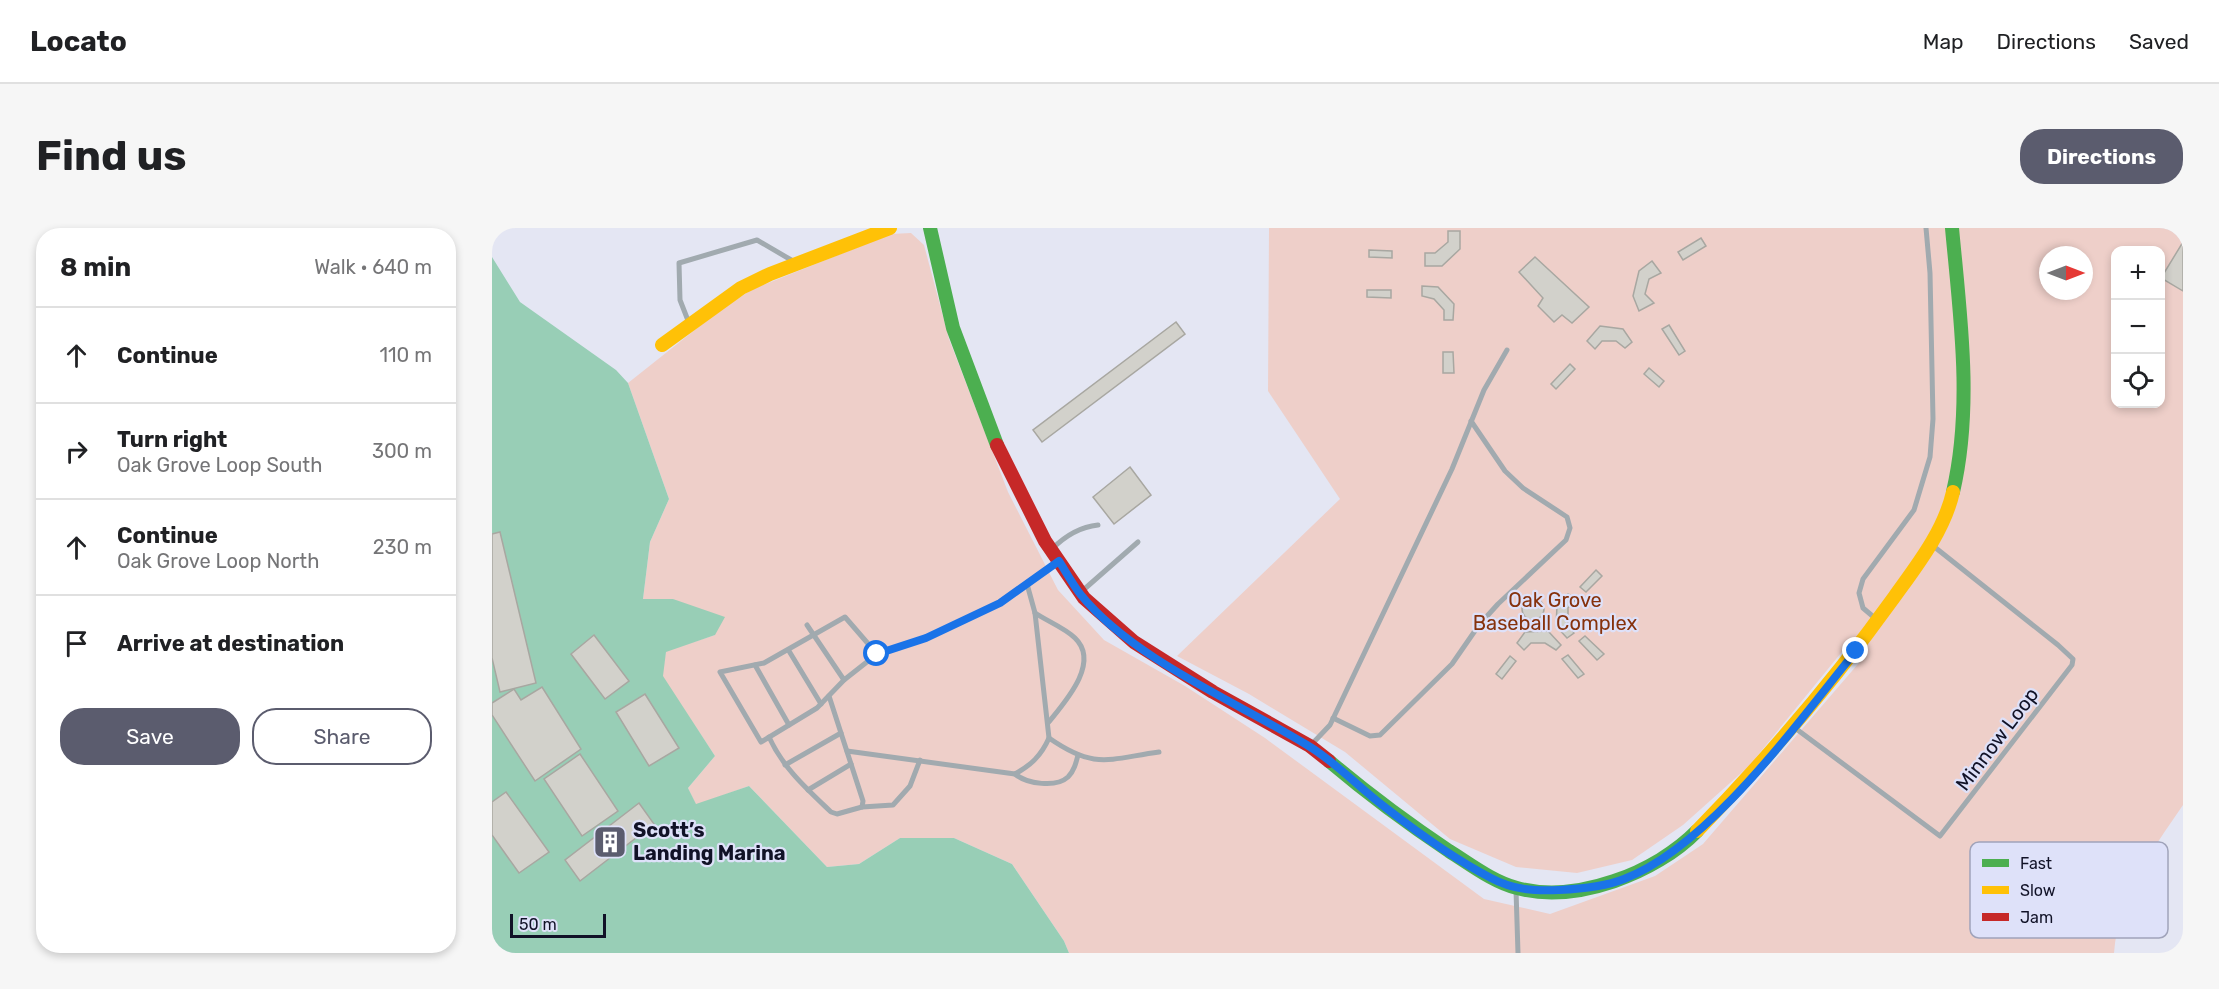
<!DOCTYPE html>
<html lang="en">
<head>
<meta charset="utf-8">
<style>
  :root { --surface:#fff; --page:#f6f6f6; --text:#202124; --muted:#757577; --line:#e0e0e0; --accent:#5b5c6e }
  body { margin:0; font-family:Rubik,sans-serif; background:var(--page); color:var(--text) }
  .controls { position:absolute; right:18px; top:18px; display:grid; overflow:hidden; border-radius:12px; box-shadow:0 3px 9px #0003 }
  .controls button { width:54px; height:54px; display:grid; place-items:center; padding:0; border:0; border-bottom:2px solid var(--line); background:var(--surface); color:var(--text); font:30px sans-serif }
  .compass { position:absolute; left:1547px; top:18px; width:54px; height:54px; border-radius:50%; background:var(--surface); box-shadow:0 3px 9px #0003; rotate:90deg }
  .scale { position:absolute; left:18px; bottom:15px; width:96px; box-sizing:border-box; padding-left:6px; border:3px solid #111227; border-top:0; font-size:16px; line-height:21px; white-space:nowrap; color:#111227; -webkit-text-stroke:4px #dee1f9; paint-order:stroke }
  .stop { position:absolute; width:18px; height:18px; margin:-14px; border:4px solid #1a73e8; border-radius:50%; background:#fff }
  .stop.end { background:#1a73e8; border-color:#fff; box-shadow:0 2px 6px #0008 }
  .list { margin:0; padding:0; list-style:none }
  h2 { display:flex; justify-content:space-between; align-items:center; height:78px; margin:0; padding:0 24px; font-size:26px }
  h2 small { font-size:20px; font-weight:400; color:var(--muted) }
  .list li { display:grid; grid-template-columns:39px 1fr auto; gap:18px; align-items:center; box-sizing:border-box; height:96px; padding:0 24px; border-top:2px solid var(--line) }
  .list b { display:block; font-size:22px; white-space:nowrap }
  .list p { margin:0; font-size:20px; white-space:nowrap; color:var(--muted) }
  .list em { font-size:20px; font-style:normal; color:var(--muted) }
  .actions { display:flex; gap:12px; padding:18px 24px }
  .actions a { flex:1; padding:14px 0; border:2px solid var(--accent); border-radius:24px; text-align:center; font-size:21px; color:var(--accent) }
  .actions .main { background:var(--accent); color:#fff }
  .icon { flex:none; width:33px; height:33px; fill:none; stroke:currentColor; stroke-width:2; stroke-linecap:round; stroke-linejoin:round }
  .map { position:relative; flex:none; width:1691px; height:725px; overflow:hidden; border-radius:24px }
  header { display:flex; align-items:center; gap:36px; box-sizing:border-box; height:84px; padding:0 30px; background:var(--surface); border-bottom:2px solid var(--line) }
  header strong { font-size:28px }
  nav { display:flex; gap:33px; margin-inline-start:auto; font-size:21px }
  .intro { display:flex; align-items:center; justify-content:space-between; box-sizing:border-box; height:144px; padding:0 36px }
  h1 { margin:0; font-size:42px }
  .button { padding:15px 27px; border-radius:24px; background:var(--accent); color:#fff; font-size:21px; font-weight:700 }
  main { display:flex; gap:36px; padding:0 36px }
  aside { flex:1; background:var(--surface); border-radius:24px; box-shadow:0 3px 9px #0003 }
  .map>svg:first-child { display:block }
</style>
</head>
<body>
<header>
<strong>Locato</strong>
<nav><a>Map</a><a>Directions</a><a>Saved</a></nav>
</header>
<div class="intro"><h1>Find us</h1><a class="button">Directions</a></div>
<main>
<aside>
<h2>8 min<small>Walk · 640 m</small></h2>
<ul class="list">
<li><svg class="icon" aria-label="ahead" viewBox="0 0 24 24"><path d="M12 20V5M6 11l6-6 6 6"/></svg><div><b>Continue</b></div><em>110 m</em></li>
<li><svg class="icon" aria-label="right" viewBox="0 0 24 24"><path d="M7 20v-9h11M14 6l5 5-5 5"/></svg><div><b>Turn right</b><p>Oak Grove Loop South</p></div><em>300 m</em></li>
<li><svg class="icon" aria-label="ahead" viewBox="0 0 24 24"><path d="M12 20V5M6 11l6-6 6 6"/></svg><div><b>Continue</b><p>Oak Grove Loop North</p></div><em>230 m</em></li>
<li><svg class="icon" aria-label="arrive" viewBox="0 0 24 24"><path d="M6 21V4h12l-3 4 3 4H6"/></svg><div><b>Arrive at destination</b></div></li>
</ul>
<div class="actions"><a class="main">Save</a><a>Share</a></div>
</aside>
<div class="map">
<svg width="1691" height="725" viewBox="0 0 1691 725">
  <rect width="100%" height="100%" fill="#e4e6f3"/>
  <path fill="#eecfc9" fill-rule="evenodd" d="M 777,0 L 1691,0 L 1691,577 C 1659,624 1627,666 1622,725 L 577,725 L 572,713 L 520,636 L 462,610 L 408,610 L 367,636 L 335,639 L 257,558 L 204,577 L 196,560 L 223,528 L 170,448 L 174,423 L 223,407 L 181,371 L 151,371 L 158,314 L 177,271 L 136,155 L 228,82 L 261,61 L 399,6 L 419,5 L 432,17 L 457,111 L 516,264 L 566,362 L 612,412 L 693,458 L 773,510 L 992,671 L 1058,686 L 1163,648 L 1211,616 L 1372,429 L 1362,409 L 1257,538 L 1191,597 L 1140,632 L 1085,645 L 1024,639 L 958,611 L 853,524 L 757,466 L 685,428 L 848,271 L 776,163 ZM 1624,22 L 1668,22 L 1668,176 L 1624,176 ZM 1556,27 L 1592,27 L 1592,63 L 1556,63 Z"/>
  <polygon fill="#98ceb6" points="0,29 28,74 124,142 136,155 177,271 158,314 151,371 181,371 233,389 223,407 174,424 171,448 223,528 196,560 204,576 257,558 335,639 367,636 408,610 462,610 520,636 572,713 577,725 0,725"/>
  <g fill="#d2d1cb" stroke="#a8a7a1" stroke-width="1.5">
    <polygon points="956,3 968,3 968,21 950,38 933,38 933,25 943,25 956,14"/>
    <polygon points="1209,10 1214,18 1191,32 1186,24"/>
    <polygon points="1691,14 1691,63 1669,50"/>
    <polygon points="877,22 900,23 900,30 877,29"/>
    <polygon points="1043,29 1097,79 1080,95 1070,87 1062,94 1046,78 1051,70 1027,44"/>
    <polygon points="1160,33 1169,45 1157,51 1153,66 1162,75 1147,83 1141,68 1147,43"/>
    <polygon points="930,58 946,59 962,76 961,92 952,92 952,82 942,71 930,68"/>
    <polygon points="875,62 899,62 899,70 875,69"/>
    <polygon points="684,94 693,106 550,214 541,202"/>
    <polygon points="1177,97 1193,123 1187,127 1170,101"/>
    <polygon points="1108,98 1131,101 1140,114 1133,120 1124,113 1110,113 1103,121 1095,113"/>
    <polygon points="951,124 961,124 962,145 951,145"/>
    <polygon points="1078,136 1083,141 1064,161 1059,156"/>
    <polygon points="1157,140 1172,153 1167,159 1152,146"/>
    <polygon points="638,239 659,267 622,296 601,269"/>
    <polygon points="8,304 44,455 8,464 0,430 0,306"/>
    <polygon points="1104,342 1110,348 1094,364 1088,359"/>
    <polygon points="1076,366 1084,371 1076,380 1076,395 1082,405 1075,410 1064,398 1065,378"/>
    <circle cx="1041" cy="381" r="11"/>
    <polygon points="1056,403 1069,417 1064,422 1053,415 1039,415 1032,422 1025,415 1033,404"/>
    <polygon points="102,407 137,453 113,471 79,426"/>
    <polygon points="1093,408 1112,426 1105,432 1087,413"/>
    <polygon points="1076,427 1092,446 1086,450 1070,431"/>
    <polygon points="1018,428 1024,433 1010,451 1004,446"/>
    <polygon points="50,459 89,521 43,553 0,487 0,475 22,461 29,472"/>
    <polygon points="153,466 187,520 157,538 124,484"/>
    <polygon points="88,526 126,583 90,608 52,551"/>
    <polygon points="14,564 57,624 27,645 0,607 0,574"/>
    <polygon points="147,575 162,596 88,653 73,632"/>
  </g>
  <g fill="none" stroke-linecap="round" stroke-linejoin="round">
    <g stroke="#a1aaaf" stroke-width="5">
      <polyline points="197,95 188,72 187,35 265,12 301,33"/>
      <path d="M 560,321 C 573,308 587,299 606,297"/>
      <polyline points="589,364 646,314"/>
      <path d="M 543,385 C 555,393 573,400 583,410 C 609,435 572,475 556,495"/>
      <polyline points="1384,391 1371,380 1367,365 1371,351 1422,282 1438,229 1441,191 1438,45 1434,0"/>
      <polyline points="315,397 352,452 385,426 434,410 508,375 565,334"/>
      <polyline points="297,423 329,476"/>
      <polyline points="263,437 297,497"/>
      <polyline points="352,452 325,480 269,514 228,444 272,435 353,389 385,426"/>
      <polyline points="841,490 878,508 888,507 960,436 987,397 1006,376 1074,312 1078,300 1075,289 1031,260 1013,243 979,193"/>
      <polyline points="1303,500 1448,608 1580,437 1581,431 1566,417 1440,317"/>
      <path d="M 277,509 C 291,540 315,561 339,584 L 345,586 L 370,579 L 371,573 L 337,468"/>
      <path d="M 557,510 C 603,542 616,531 667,524"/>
      <polyline points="819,517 838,497 960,241 992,162 1015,122"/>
      <path d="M 355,523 L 523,546 C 539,537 549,528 557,510 L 543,385 L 535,356"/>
      <polyline points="293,537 349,505"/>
      <path d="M 523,546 C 535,556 564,560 576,549 C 582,543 584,535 586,527"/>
      <polyline points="316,562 359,536"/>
      <polyline points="370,579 401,577 418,558 428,532"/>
      <polyline points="1024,662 1026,725"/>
    </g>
    <g stroke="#4caf50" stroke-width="14">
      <polyline points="438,0 461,100 505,217"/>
      <path d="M 1460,0 C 1468,87 1481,178 1461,264"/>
      <path d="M 837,533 C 876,566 915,595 957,623 C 978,636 1001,654 1025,660 C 1084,676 1164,645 1205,603"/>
    </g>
    <g stroke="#ffc107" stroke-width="14">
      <polyline points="170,117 249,60 278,46 398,0"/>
      <path d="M 1205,603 C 1278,528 1342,453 1403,368 C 1426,336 1452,303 1461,264"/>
    </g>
    <polyline stroke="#c62828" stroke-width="14" points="505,217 553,313 592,370 642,414 721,464 818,518 837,533"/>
  </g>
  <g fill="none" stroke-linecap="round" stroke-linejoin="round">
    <path stroke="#1a73e8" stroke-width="8" d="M 385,426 L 434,410 L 508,375 L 567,333 C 574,344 581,357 589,367 C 641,431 745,474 815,517 C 844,534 867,560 894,580 C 925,604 964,632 999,650 C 1021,662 1043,663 1067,662 C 1088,661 1112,659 1132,651 C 1218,618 1305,495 1364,423"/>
  </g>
  <defs>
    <g id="building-square" transform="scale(1.725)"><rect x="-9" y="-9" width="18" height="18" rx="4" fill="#5b5c6e" stroke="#dee1f9"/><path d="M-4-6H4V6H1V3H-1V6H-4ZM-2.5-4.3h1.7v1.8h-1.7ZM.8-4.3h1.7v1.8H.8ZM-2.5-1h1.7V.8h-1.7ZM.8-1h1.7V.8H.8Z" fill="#fff"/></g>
  </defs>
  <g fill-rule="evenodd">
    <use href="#building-square" x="118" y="614"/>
  </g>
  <g text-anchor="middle" stroke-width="4.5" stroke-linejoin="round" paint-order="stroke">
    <g font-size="20" fill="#86320d" stroke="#dee1f9">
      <text x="1063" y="379">Oak Grove<tspan x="1063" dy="23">Baseball Complex</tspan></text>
    </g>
    <g font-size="20" fill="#111227" stroke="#dee1f9">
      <text transform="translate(1505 511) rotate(-53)" y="7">Minnow Loop</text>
    </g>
    <g font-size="20" font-weight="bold" fill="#111227" stroke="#dee1f9" text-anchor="start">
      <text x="141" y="609">Scott’s<tspan x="141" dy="23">Landing Marina</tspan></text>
    </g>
  </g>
  <rect x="1478" y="614" width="198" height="96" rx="9" fill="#dee1f9" stroke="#a0a3ba" stroke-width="1.5"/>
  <rect x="1490" y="631" width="27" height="8" fill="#4caf50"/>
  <rect x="1490" y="658" width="27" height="8" fill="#ffc107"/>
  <rect x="1490" y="685" width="27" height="8" fill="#c62828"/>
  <g font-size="16" fill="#111227">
    <text x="1528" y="641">Fast</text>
    <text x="1528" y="668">Slow</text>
    <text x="1528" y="695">Jam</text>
  </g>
</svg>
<div class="controls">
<button>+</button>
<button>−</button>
<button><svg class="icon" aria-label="locate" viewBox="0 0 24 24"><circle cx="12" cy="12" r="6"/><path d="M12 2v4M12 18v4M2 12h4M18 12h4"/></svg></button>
</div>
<svg class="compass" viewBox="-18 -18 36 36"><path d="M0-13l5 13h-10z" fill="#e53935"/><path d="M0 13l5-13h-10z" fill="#757577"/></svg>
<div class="scale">50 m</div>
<div class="stop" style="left:385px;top:426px"></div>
<div class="stop end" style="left:1364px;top:423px"></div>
</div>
</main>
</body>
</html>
